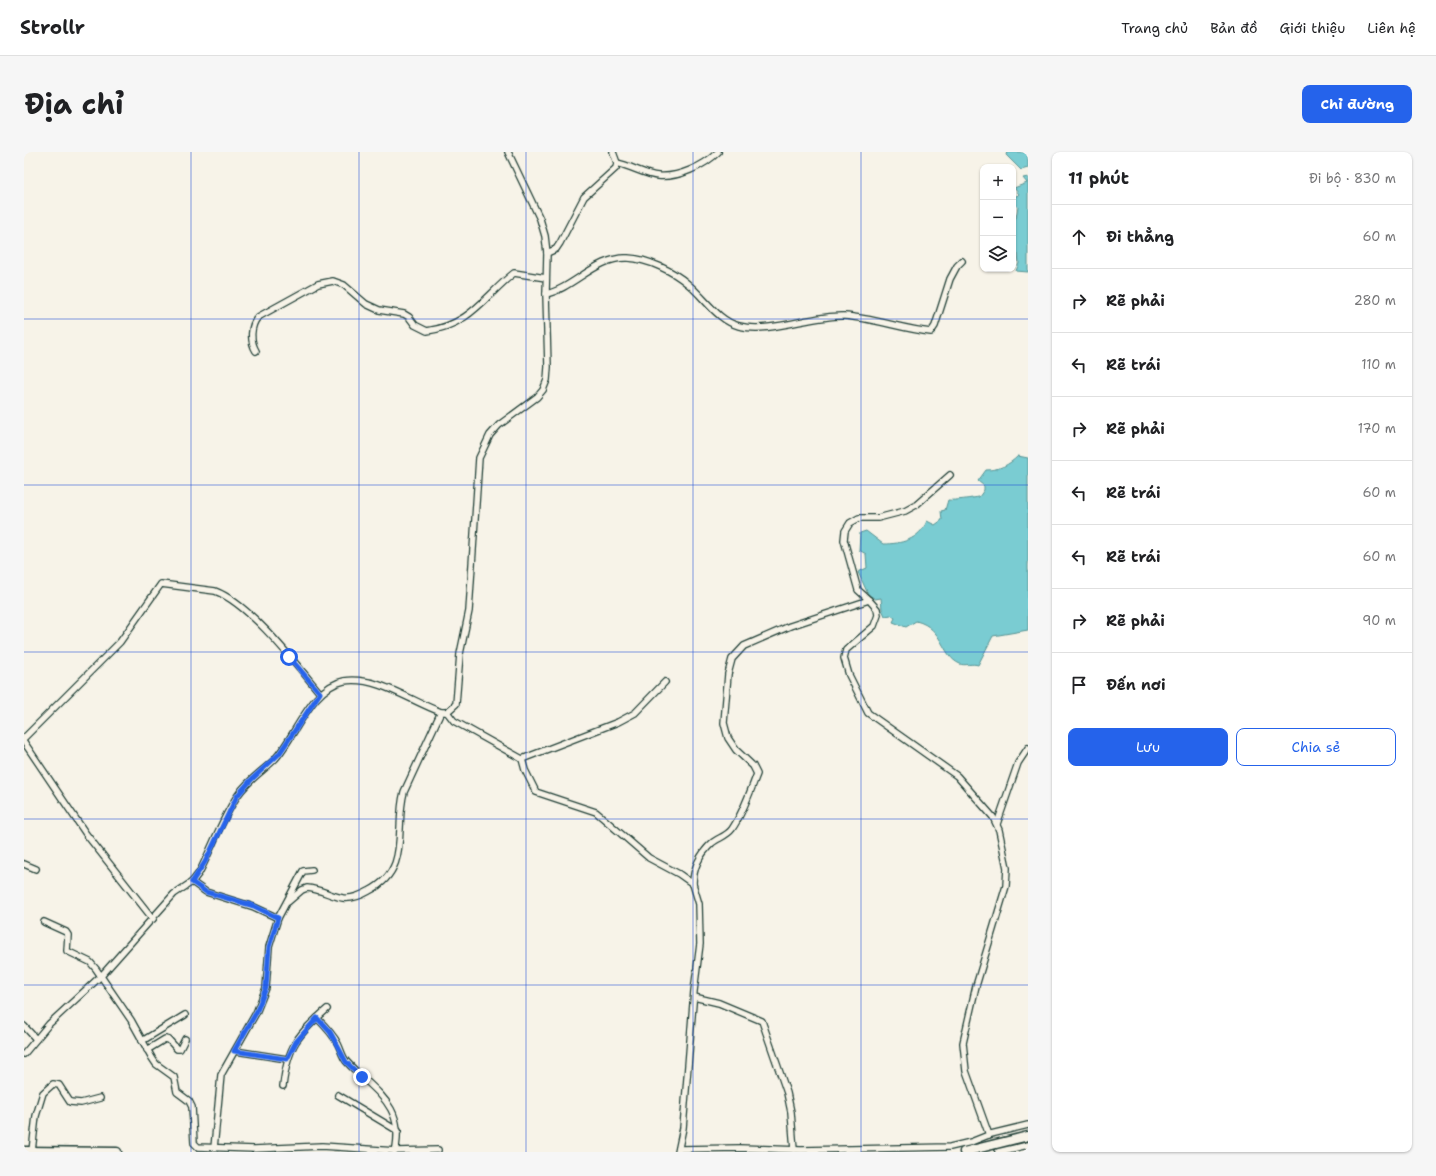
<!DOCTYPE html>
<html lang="vi">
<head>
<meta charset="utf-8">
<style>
  :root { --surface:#fff; --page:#f6f6f6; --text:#202124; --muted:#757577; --line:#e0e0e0; --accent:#2563eb }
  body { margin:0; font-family:"Shantell Sans",sans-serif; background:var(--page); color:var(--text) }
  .controls { position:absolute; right:12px; top:12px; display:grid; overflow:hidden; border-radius:8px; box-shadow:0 1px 3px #0004 }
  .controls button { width:36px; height:36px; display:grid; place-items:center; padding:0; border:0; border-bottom:1px solid var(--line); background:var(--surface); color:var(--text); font:20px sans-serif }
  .stop { position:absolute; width:12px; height:12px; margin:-9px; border:3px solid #2563eb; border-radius:50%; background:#fff }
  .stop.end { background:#2563eb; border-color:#fff; box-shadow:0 1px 4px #0008 }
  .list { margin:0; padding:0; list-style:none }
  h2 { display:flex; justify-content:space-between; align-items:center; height:52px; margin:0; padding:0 16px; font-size:17px }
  h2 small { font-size:13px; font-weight:400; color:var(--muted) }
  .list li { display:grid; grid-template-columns:26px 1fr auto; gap:12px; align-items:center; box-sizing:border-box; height:64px; padding:0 16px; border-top:1px solid var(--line) }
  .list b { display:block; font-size:15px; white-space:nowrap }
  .list em { font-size:13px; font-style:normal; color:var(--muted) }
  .actions { display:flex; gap:8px; padding:12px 16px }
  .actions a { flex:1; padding:9px 0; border:1px solid var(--accent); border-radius:8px; text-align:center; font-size:14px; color:var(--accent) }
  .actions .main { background:var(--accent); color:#fff }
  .icon { flex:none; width:22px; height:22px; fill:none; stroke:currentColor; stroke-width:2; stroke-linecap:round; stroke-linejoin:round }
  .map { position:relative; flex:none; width:1004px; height:1000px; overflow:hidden; border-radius:8px }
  header { display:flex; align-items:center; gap:24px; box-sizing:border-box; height:56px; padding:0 20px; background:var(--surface); border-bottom:1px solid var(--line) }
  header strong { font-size:19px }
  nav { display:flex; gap:22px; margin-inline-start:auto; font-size:14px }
  .intro { display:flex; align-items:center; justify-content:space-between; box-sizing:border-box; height:96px; padding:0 24px }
  h1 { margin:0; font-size:28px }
  .button { padding:10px 18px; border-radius:8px; background:var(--accent); color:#fff; font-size:14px; font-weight:700 }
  main { display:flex; gap:24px; padding:0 24px }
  aside { flex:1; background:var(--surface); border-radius:8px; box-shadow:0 1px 3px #0004 }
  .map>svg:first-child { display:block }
</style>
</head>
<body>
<header>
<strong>Strollr</strong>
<nav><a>Trang chủ</a><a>Bản đồ</a><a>Giới thiệu</a><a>Liên hệ</a></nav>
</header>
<div class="intro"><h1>Địa chỉ</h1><a class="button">Chỉ đường</a></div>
<main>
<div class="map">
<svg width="1004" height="1000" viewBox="0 0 1004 1000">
  <rect width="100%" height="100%" fill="#f7f3e8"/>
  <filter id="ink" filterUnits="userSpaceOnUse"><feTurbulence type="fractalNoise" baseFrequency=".025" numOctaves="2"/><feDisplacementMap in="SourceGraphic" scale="8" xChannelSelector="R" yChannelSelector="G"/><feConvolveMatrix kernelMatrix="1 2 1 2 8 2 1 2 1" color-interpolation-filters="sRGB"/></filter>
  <g filter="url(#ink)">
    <g fill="#7accd2" stroke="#569393">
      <polygon points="983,0 1004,0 1004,16 997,18 982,3"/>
      <polygon points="1004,25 1004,120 992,119 995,111 994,102 989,98 989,67 992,66 994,55 989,51 989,43 993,44 995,42 990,36 1003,31 999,26"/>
      <path d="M 994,304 L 1004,306 L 1004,478 L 969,484 L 954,513 C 949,511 940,514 936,512 C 917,504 920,476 892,469 L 882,475 L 869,470 L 871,466 L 867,463 L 861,464 L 858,457 L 857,446 L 851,447 L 844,442 L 834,420 L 843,416 L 842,402 L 835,398 L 836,381 L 842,379 L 859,392 C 877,392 895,388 903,369 L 911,373 L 918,368 L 917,359 L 921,358 L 924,348 C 930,349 949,346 955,345 L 960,338 L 960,334 L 954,329 L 962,318 C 975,318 985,313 994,304 Z"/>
    </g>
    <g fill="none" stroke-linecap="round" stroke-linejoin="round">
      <g stroke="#cccfc4" stroke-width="5.5" stroke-dasharray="5.5 3" stroke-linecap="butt">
        <polyline points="968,985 971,997"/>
        <polyline points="312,1000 312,999"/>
      </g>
      <g stroke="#1f3d34" stroke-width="8">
        <g id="minor">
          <path d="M 593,11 C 607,14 622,23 634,24 C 654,26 680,14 694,0"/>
          <polyline points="523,101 532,97 536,91 560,45 592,16 593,11 589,0"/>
          <path d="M 522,142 C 550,136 573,104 604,106 C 624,107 649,119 664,132 C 681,146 694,169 715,174 C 746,182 787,163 820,164 C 850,166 878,177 907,180 L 911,174 L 926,127 L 933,114 L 938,109"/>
          <path d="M 232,199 C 226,189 226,174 234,165 L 294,132 L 309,129 L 320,133 L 342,152 L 355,158 L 380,162 L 385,165 L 391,173 L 403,179 C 446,173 460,145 490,121 L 522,126"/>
          <polyline points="926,323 892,353 881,359 854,366 835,366 826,371 821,379 820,388 834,438 845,448 853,457 854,463 850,474 822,498 820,506 825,523 844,561 933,624 969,665 975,678 983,716 982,734 952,834 939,891 942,919 965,983"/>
          <polyline points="423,560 430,569 498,607 501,618 512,640 572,660 625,706 655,722 669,732 675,752 676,792 670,839 659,976 654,1000"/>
          <path d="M 0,586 L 96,490 L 137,432 L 191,439 C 226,452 272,512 296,541"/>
          <polyline points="0,590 62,682 129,767"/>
          <polyline points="498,607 594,570 611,561 641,530"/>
          <polyline points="973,672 994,611 1004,596"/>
          <polyline points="0,712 12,717"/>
          <polyline points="168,730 182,740 230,755 254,766"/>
          <path d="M 669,732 C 669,717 676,702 688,691 C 694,686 703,684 708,677 C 719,661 726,640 733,622 L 729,614 L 712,598 L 704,586 L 700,571 L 704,522 L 708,507 L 720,494 L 766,474 L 845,448"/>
          <path d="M 264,750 L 278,738 L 283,736 C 296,737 307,744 319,746 C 328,747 338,743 345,739 C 388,717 370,676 380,640 L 417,560"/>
          <polyline points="20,770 42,780 44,783 43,799 66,810 72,817 107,868 128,906 132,912 150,925 153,940 165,949 168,955 170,991 174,995 230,997 298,994 372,999 414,998"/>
          <polyline points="670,845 695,851 738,869 763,941 767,960 770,998"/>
          <path d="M 293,866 C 301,874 309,882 314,892 C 317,898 318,904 322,909 C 349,939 382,952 371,1000"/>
          <polyline points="0,874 12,887"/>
          <polyline points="118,889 161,863"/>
          <polyline points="123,898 141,887 145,888 153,897 156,897 161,887"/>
          <polyline points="211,899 263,907"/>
          <path d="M 0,902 L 25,872 L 78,823 L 150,742 L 168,730 L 175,721 C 188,696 198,666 214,643 C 224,628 239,619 251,607 C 272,584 287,535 320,529 C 354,524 386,549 417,560 L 423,560 L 432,552 L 436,502 L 445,459 L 455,306 L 466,283 L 475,273 L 513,245 L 519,238 L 523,228 L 524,215 L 522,142 L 523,101 L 521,84 L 516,67 L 484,0"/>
          <path d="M 259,934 C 264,893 273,884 303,857"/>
          <polyline points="314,943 374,979"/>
          <polyline points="190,996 197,923 232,861 242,836 245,795 254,766 279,719 288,718"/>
          <polyline points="655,997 716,996 777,998 926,995 947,990 967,982 1004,973"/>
          <polyline points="8,999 12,964 19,941 29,932 35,933 46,950 57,951 76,946"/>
          <polyline points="974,1000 1004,993"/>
        </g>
      </g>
      <g stroke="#1f3d34" stroke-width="11">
        <g id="highway">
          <polyline points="0,999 93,1000"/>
          <polyline points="940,1000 1004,984"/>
        </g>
      </g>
      <use href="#minor" stroke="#f7f3e8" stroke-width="5.5"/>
      <use href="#highway" stroke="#f7f3e8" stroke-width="8"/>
    </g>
  </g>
  <g fill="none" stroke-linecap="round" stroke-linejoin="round" filter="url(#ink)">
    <polyline stroke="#2563eb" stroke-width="5" points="265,505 296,541 255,602 227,628 213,644 181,710 168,730 182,740 230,754 254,766 245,795 242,836 232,861 210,899 263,907 272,890 293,866 306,880 322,910 338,925"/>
  </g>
  <path fill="none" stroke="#1d4ed8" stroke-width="1" stroke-opacity="0.55" d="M 167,0 L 167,1000M 335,0 L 335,1000M 502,0 L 502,1000M 669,0 L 669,1000M 837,0 L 837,1000M 0,167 L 1004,167M 0,333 L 1004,333M 0,500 L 1004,500M 0,667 L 1004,667M 0,833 L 1004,833"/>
</svg>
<div class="controls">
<button>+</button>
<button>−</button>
<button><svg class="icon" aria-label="layers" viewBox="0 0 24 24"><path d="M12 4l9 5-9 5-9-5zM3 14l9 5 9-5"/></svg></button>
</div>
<div class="stop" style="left:265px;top:505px"></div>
<div class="stop end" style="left:338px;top:925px"></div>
</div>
<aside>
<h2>11 phút<small>Đi bộ · 830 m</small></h2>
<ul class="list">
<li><svg class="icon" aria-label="ahead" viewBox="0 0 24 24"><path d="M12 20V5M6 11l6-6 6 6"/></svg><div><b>Đi thẳng</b></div><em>60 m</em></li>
<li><svg class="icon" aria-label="right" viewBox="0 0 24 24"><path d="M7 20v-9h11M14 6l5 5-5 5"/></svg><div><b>Rẽ phải</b></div><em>280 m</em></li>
<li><svg class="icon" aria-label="left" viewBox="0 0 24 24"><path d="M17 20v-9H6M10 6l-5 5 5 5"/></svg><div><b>Rẽ trái</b></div><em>110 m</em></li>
<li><svg class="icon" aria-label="right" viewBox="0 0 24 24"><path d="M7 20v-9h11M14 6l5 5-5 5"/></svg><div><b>Rẽ phải</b></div><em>170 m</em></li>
<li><svg class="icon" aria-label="left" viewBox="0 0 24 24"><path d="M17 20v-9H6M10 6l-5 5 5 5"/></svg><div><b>Rẽ trái</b></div><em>60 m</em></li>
<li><svg class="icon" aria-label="left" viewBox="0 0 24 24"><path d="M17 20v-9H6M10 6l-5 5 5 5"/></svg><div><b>Rẽ trái</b></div><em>60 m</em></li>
<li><svg class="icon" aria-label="right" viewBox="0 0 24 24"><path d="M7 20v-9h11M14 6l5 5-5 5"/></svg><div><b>Rẽ phải</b></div><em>90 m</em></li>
<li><svg class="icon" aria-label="arrive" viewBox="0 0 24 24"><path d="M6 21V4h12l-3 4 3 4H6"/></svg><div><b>Đến nơi</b></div></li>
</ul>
<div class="actions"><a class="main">Lưu</a><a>Chia sẻ</a></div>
</aside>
</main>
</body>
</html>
